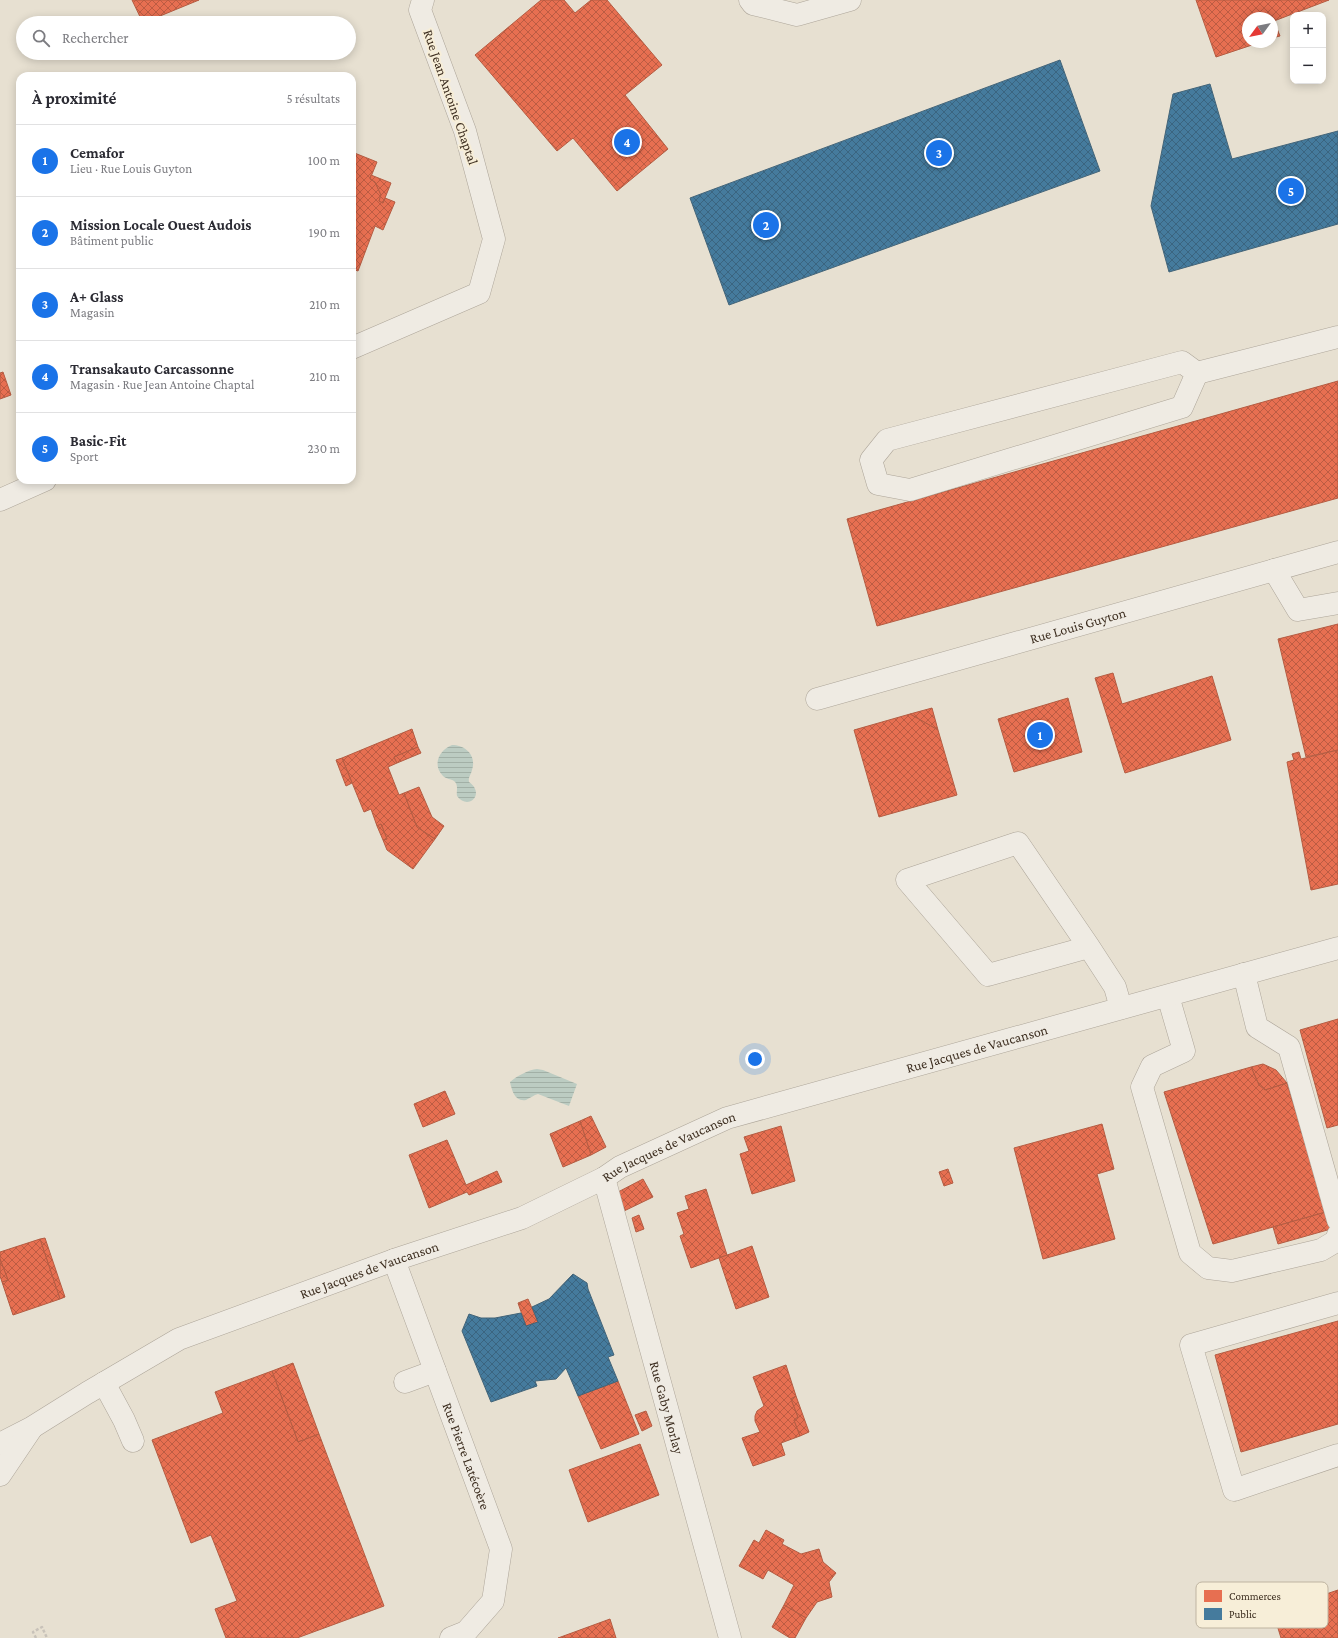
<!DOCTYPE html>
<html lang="fr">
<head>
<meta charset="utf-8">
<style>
  :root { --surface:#fff; --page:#f7f7f7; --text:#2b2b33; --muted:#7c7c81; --line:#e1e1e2; --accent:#1a73e8 }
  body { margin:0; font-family:"Crimson Pro",serif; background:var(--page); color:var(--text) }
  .controls { position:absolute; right:12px; top:12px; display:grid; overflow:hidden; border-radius:8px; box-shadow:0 2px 10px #0003 }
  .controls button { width:36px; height:36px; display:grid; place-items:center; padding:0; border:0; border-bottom:1px solid var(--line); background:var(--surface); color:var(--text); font:20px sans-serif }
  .compass { position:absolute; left:1242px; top:12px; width:36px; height:36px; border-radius:50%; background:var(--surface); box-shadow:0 2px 10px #0003; rotate:237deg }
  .you { position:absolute; left:755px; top:1059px; width:14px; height:14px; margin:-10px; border:3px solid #fff; border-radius:50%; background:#1a73e8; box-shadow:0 0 0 6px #1a73e833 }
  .badge { display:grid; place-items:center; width:26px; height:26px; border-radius:50%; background:var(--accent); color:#fff; font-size:13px; font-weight:700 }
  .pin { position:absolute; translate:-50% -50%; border:2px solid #fff; box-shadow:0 1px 4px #0006 }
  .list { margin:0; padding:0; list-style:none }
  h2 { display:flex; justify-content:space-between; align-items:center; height:52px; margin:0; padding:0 16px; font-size:17px }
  h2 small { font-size:13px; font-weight:400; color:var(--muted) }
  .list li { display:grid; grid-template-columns:26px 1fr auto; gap:12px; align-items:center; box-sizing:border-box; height:72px; padding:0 16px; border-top:1px solid var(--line) }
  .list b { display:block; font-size:15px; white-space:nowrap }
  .list p { margin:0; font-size:13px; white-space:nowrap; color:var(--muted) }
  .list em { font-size:13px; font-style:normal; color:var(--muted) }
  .icon { flex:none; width:22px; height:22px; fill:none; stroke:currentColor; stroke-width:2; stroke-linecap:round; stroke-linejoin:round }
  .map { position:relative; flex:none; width:1338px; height:1638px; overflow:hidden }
  .search { position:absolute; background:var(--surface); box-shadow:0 2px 10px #0003; left:16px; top:16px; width:340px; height:44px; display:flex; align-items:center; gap:10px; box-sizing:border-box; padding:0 14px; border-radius:22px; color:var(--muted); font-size:15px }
  .panel { position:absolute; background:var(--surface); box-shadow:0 2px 10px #0003; left:16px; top:72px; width:340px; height:412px; border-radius:12px }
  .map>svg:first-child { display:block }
</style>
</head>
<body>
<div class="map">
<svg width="1338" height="1638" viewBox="0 0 1338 1638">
  <defs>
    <pattern id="water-rules" width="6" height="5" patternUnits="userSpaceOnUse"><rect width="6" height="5" fill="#bcccc2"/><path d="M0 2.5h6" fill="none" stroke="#a2b0a6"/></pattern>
    <pattern id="shops-cross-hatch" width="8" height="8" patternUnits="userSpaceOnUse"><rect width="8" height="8" fill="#e76f51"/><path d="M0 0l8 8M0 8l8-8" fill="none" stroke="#bc5c43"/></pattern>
    <pattern id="public-cross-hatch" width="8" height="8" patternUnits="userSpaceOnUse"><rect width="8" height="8" fill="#457b9d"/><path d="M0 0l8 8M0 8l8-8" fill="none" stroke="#3b6580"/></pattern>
  </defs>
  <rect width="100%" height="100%" fill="#e7e0d1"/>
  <g fill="url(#water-rules)">
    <path d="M 452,745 C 465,745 477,755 472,770 C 471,775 468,777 469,782 C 486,794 468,811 457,796 C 456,791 459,785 454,781 C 451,779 446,779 443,776 C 432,765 439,750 452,745 Z"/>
    <path d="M 537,1069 L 543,1070 L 577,1084 L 569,1106 L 538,1094 C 534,1095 530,1098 526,1100 C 515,1102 512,1091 510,1082 C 517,1076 528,1070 537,1069 Z"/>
  </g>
  <g fill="url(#shops-cross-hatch)" stroke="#b45c42">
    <polygon points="132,0 199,0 143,23"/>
    <polygon points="541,0 564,0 575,13 591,0 607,0 662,65 625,95 668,149 617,191 573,138 557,151 475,55"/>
    <polygon points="1196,0 1329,0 1274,21 1280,36 1272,38 1272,18 1248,18 1248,42 1261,42 1216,57"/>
    <polygon points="352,152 377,162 370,179 375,182 381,195 379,201 383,203 385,198 395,202 383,230 375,226 358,271 352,269"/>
    <polygon points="371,175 391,183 383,203 379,201 381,195 375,182 370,179"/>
    <polygon points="3,372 11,395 0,399 0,373"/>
    <polygon points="1338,381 1338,498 877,626 847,519"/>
    <polygon points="1338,624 1338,750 1306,757 1278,639"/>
    <polygon points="1113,673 1122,704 1212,676 1231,740 1125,773 1095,678"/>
    <polygon points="1068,698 1082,752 1014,772 998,719"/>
    <polygon points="932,708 938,730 910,714"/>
    <polygon points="910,714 938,730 957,795 879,817 854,730"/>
    <polygon points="412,729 418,747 394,757 397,763 388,767 399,795 404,793 417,827 435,839 413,869 387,850 383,840 387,839 381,824 377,826 371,809 364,812 342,758"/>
    <polygon points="418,747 421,753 397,763 394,757"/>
    <polygon points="1338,750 1338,884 1311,890 1287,762 1294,760 1292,754 1299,752 1301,759"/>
    <polygon points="342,758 352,783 346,786 336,760"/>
    <polygon points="419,787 432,817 444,826 435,839 417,827 404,793"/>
    <polygon points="381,824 387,839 383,840 377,826"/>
    <polygon points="1338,1019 1338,1125 1327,1128 1300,1030"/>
    <polygon points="1263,1064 1276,1070 1287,1083 1265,1090 1259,1085 1251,1067"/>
    <polygon points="1251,1067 1259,1085 1265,1090 1287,1083 1326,1212 1213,1244 1164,1092"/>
    <polygon points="445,1091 455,1114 423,1127 414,1104"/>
    <polygon points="591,1116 606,1147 591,1155 580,1121"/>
    <polygon points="580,1121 591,1155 563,1167 550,1134"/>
    <polygon points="1102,1124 1114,1169 1097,1174 1115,1239 1043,1259 1014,1148"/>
    <polygon points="781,1126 795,1181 752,1194 740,1154 749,1151 744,1137"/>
    <polygon points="447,1140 466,1185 497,1171 502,1182 469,1195 467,1192 429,1208 409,1155"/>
    <polygon points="948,1169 953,1183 944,1186 939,1172"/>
    <polygon points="643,1179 653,1197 624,1211 618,1192"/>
    <polygon points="706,1189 727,1255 691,1268 680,1236 684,1234 677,1213 689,1209 685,1196"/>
    <polygon points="1326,1212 1331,1229 1278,1244 1273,1227"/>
    <polygon points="639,1215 644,1229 636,1232 632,1218"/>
    <polygon points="45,1238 65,1297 60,1299 40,1239"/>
    <polygon points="40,1239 60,1299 13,1315 2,1282 8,1280 0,1259 0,1252"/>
    <polygon points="752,1246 769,1297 736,1309 719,1258"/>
    <polygon points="0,1259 8,1280 2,1282 0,1276"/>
    <polygon points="528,1299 538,1322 526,1326 518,1303"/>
    <polygon points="1338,1321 1338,1424 1241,1452 1215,1355"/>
    <polygon points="293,1363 319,1434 298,1442 272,1371"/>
    <polygon points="786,1365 796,1396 791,1399 798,1417 794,1420 800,1436 781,1443 785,1455 753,1466 742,1438 760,1432 755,1421 755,1416 757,1411 764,1406 753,1377"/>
    <polygon points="272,1371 298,1442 319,1434 384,1606 297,1638 226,1638 215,1609 237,1601 211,1535 191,1543 152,1440 223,1413 215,1392"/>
    <polygon points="618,1381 639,1434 601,1449 578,1396"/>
    <polygon points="796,1396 809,1432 800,1436 794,1420 798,1417 791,1399"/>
    <polygon points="646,1411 652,1426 642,1431 635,1415"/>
    <polygon points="640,1444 659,1495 588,1522 569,1470"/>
    <polygon points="766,1530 784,1540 782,1544 801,1554 819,1549 823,1562 836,1573 829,1582 832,1597 817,1602 806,1618 784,1605 794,1585 768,1570 763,1579 739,1566 754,1540 759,1543"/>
    <polygon points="1338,1590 1338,1638 1281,1638 1273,1612"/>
    <polygon points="784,1605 806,1618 795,1638 790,1638 772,1627"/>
    <polygon points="610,1619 616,1638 558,1638"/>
  </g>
  <g fill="url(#public-cross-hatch)" stroke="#436478">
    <polygon points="1060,60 1100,171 729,305 690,198"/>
    <polygon points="1210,84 1232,159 1338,131 1338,224 1169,272 1151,206 1173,94"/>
    <polygon points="573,1274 587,1283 588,1289 614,1355 608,1357 618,1381 578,1396 566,1368 556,1379 535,1381 537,1386 491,1402 462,1331 469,1314 481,1318 495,1318 521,1313 526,1326 538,1322 532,1307 549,1299"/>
  </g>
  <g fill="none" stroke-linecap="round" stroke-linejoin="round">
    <g stroke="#ada599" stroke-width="23">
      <g id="minor">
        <polyline points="750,0 753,4 797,15 850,0"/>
        <polyline points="352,348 479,293 494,239 465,131 420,10 423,0"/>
        <polygon points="1182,362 1197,373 1182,407 910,490 878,484 871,460 887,440"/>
        <polyline points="1197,373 1338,337"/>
        <polyline points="0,500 45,480"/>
        <polyline points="1274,570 1298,610 1338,603"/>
        <path id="s1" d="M 817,699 L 1338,552"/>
        <polyline points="1089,947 988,975 907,880 1018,843 1089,947 1115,987 1121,1008"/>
        <polyline points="1244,974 1257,1027 1289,1047 1338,1220"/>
        <polyline points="1168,996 1184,1051 1152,1066 1142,1087 1190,1253 1208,1268 1232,1271 1321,1250 1336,1241 1338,1235"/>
        <path id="s2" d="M 604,1178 L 730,1638"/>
        <path id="s3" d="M 394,1260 L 501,1549 L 493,1601 L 466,1632 L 451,1638"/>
        <polyline points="1338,1303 1191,1345 1234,1490 1338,1455"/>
        <polyline points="405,1382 435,1371"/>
        <polyline points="104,1383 124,1420 133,1441"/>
        <path id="s4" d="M 0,1444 L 31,1428 L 87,1393 L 179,1339 L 394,1260 L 522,1218 L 604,1178 L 620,1167 L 727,1118 L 1338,948"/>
        <polyline points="0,1475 31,1429"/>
      </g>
    </g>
    <polyline stroke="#c8c2b9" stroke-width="2.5" stroke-dasharray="3 2" stroke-linecap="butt" points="36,1638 33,1632 42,1627 47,1638"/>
    <use href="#minor" stroke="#efebe3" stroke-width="22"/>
  </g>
  <g text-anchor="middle" stroke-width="4" stroke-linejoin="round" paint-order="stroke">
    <g font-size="14" fill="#3d2e20" stroke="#f7eed8">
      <text transform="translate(451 97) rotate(71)" y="5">Rue Jean Antoine Chaptal</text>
      <text dy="5" stroke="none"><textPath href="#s1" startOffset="271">Rue Louis Guyton</textPath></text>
      <text dy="5" stroke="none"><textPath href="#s4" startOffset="1059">Rue Jacques de Vaucanson</textPath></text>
      <text dy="5" stroke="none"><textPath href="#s4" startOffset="735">Rue Jacques de Vaucanson</textPath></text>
      <text dy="5" stroke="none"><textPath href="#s4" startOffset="410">Rue Jacques de Vaucanson</textPath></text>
      <text dy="5" stroke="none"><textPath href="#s2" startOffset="238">Rue Gaby Morlay</textPath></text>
      <text dy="5" stroke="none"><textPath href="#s3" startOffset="209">Rue Pierre Latécoère</textPath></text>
    </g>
  </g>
  <rect x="1196" y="1582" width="132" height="46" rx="6" fill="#f7eed8" stroke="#bfb4a1" stroke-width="1"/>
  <rect x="1204" y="1590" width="18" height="12" fill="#e76f51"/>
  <rect x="1204" y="1608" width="18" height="12" fill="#457b9d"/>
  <g font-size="11" fill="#3d2e20">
    <text x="1229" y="1600">Commerces</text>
    <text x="1229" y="1618">Public</text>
  </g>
</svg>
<div class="controls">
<button>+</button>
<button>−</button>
</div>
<svg class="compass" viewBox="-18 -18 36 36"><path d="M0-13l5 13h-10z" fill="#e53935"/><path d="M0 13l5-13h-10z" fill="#7c7c81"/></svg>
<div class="you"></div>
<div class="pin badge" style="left:1040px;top:735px">1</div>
<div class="pin badge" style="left:766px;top:225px">2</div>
<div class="pin badge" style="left:939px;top:153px">3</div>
<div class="pin badge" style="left:627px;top:142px">4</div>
<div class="pin badge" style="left:1291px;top:191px">5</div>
<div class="search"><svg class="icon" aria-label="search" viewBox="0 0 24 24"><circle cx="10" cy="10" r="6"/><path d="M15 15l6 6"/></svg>Rechercher</div>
<section class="panel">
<h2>À proximité<small>5 résultats</small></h2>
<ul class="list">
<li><span class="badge">1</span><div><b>Cemafor</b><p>Lieu · Rue Louis Guyton</p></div><em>100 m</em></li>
<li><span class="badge">2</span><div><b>Mission Locale Ouest Audois</b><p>Bâtiment public</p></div><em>190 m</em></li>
<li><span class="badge">3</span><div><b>A+ Glass</b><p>Magasin</p></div><em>210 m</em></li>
<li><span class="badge">4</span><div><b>Transakauto Carcassonne</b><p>Magasin · Rue Jean Antoine Chaptal</p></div><em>210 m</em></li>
<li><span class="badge">5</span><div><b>Basic-Fit</b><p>Sport</p></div><em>230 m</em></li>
</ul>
</section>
</div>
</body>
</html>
